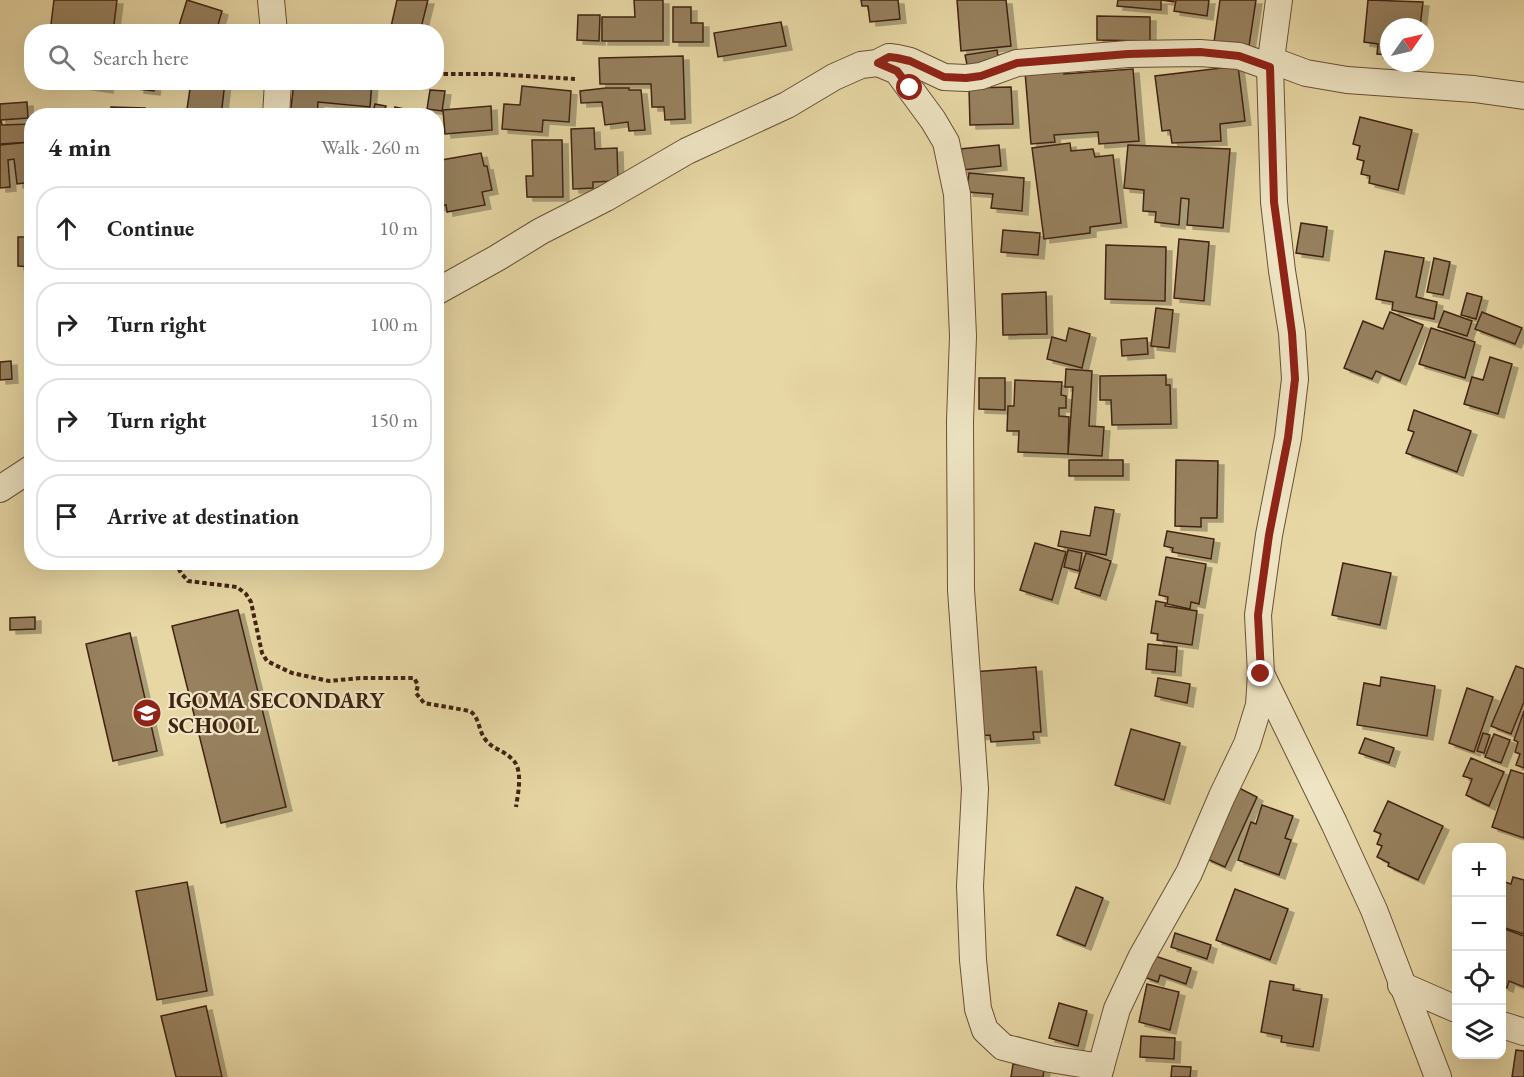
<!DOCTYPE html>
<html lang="en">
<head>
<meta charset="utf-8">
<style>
  :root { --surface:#fff; --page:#f6f6f6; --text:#222; --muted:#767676; --line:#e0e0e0 }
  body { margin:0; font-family:"EB Garamond",serif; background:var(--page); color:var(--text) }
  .controls { position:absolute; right:18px; bottom:18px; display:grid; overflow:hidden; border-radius:12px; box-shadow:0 6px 24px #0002 }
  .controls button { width:54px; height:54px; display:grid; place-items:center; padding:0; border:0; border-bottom:2px solid var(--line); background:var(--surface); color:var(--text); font:30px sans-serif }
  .compass { position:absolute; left:1380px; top:18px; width:54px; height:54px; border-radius:50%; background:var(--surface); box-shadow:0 6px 24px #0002; rotate:56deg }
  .stop { position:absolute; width:18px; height:18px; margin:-14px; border:4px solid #8f2418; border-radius:50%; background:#fff }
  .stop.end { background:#8f2418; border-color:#fff; box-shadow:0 2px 6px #0008 }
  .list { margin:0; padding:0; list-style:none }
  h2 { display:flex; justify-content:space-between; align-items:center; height:78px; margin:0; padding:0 24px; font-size:26px }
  h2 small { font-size:20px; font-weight:400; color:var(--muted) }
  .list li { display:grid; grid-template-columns:39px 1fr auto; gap:18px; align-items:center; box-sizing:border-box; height:84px; margin:0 12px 12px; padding:0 12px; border:2px solid var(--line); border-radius:24px }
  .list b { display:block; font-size:22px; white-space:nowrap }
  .list em { font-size:20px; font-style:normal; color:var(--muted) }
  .icon { flex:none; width:33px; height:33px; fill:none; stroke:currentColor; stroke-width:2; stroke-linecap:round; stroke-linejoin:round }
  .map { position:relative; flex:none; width:1524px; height:1077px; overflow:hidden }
  .search { position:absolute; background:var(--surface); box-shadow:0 6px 24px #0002; left:24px; top:24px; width:420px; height:66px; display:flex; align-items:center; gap:15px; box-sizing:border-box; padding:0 21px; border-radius:24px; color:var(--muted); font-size:22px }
  .panel { position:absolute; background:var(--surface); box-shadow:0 6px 24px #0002; left:24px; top:108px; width:420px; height:462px; border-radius:24px }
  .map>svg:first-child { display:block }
</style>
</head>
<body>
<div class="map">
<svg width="1524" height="1077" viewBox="0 0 1524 1077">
  <defs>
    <filter id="shadow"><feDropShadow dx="6" dy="4" stdDeviation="0" flood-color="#0004"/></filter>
  </defs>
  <rect width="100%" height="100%" fill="#e7d7a5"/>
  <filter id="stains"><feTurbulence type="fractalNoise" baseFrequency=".00333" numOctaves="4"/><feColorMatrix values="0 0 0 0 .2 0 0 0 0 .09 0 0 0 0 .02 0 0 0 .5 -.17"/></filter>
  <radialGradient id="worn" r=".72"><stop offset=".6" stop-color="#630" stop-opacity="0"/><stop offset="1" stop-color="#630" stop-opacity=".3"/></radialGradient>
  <g fill="#97815e" stroke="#412312" stroke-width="1.5" filter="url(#shadow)">
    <polygon points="54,0 117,0 113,32 50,32"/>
    <polygon points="187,0 222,11 216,32 177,32"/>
    <polygon points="397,0 428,0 420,32 390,31"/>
    <polygon points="634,0 663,0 663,41 602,41 602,17 635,17"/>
    <polygon points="861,0 898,0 900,19 870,22 868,6 862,6"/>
    <polygon points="957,0 1006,0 1011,46 961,51"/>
    <polygon points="1118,0 1174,0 1174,2 1161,0 1161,10 1117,6"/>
    <polygon points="1176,0 1209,0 1207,16 1174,11"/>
    <polygon points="1220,0 1256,0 1249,46 1214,42"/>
    <polygon points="1368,0 1423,2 1420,27 1389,27 1389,55 1377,54 1378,44 1364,42"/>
    <polygon points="673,7 691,7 691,23 703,23 703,42 673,42"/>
    <polygon points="578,15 600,15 599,41 577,40"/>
    <polygon points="1097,16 1150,17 1150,41 1097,40"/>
    <polygon points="781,22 786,46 718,57 714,33"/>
    <polygon points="997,50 999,63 968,69 965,55"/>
    <polygon points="683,56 685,119 665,120 664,107 652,107 651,84 600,84 599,58"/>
    <polygon points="1238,66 1245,121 1220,124 1221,141 1172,143 1170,130 1162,131 1155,76"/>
    <polygon points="1064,69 1064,74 1133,69 1139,141 1099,144 1098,132 1054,135 1055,142 1031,144 1025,72"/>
    <polygon points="59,82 107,82 107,89"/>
    <polygon points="139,82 155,82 154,91 138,89"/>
    <polygon points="191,82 225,82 221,116 186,116"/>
    <polygon points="294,82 372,83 370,107 318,102 317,116 290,116"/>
    <polygon points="522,86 571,91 569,122 543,120 542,132 502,129 504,104 520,105"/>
    <polygon points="1011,87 1013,124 970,125 969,88"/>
    <polygon points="606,88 629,88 629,90 641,90 645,130 629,131 628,122 605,125 602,102 581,103 580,91"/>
    <polygon points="430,90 445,91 442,111 427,109"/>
    <polygon points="27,102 28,118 1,120 2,125 30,124 31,142 0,144 0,104"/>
    <polygon points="375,104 386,106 383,116 372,116"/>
    <polygon points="491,106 492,130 445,134 443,110"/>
    <polygon points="111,107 145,108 145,116 111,116"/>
    <polygon points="395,107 433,115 433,116 393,116"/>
    <polygon points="1360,117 1412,130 1398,190 1369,183 1370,176 1361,174 1364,161 1357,159 1360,146 1353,144"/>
    <polygon points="594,128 595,149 617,148 618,181 593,182 593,188 573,189 571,129"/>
    <polygon points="532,140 562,140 563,197 527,197 526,176 533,176"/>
    <polygon points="31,142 32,182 17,184 14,159 8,160 10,187 0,188 0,145"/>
    <polygon points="1070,143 1071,151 1093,149 1095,157 1113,155 1121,223 1090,227 1090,233 1044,239 1032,148"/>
    <polygon points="999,145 1001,166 962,170 960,149"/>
    <polygon points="1128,145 1230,149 1223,228 1187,225 1189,199 1181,198 1179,225 1155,222 1156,212 1143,211 1144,190 1124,188"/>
    <polygon points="481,153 484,166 487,166 492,190 482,192 485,205 447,212 446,205 436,207 436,161"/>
    <polygon points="969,173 1024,178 1022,211 991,208 993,194 967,192"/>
    <polygon points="1301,223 1327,227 1323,257 1296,253"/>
    <polygon points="1003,230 1040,233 1038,255 1001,252"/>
    <polygon points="18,237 32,237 32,267 18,266"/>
    <polygon points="1179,239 1209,242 1204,301 1174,298"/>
    <polygon points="1106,245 1166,247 1165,301 1105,299"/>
    <polygon points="1385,251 1424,258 1416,297 1437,302 1434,319 1392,310 1393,302 1376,299"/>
    <polygon points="1434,258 1450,262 1443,295 1427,292"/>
    <polygon points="1046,292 1047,334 1003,335 1002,294"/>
    <polygon points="1467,293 1482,297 1476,319 1461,315"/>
    <polygon points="1156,308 1173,310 1169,348 1151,346"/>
    <polygon points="1444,311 1472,321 1467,336 1438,327"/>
    <polygon points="1390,312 1423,325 1400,381 1376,371 1372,379 1344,368 1363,321 1383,329"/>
    <polygon points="1482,312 1522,328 1515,344 1475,329"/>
    <polygon points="1069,328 1090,334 1082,368 1047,359 1052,337 1066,341"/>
    <polygon points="1431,328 1475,342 1465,378 1419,364"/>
    <polygon points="1147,338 1148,354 1122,356 1121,340"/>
    <polygon points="1490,357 1512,364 1498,414 1464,404 1472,377 1483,380"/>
    <polygon points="11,361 12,379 0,380 0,362"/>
    <polygon points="1066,369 1092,371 1089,426 1104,427 1102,456 1068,454 1073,387 1065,387"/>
    <polygon points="1166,375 1166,385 1170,385 1171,424 1112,425 1111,400 1100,400 1100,376"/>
    <polygon points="979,378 1005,378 1005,410 979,409"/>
    <polygon points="1015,380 1062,382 1061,395 1066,396 1066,408 1059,408 1059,416 1069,417 1068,454 1018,452 1019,431 1007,431 1008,406 1014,406"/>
    <polygon points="1414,410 1471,431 1457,472 1406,453 1414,432 1408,430"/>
    <rect x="1069" y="460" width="54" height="16"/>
    <polygon points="1176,460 1218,461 1217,518 1201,518 1201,527 1175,526"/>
    <polygon points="1095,507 1114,510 1106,555 1058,546 1061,531 1090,536"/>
    <polygon points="1167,531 1214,539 1211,559 1172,552 1173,548 1164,546"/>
    <polygon points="1035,543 1066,552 1052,600 1020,590"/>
    <polygon points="1068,550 1082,553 1079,571 1064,567"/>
    <polygon points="1086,553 1111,561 1100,596 1075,588"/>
    <polygon points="1166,557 1206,564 1199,604 1191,602 1190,609 1167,604 1168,597 1159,595"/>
    <polygon points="1343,563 1391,573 1380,625 1332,615"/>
    <polygon points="1156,601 1166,603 1165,606 1197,611 1192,645 1157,640 1158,634 1151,633"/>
    <polygon points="238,610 286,807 221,823 172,626"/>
    <polygon points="35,617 35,629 10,630 10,618"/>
    <polygon points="130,633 157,751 113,761 86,644"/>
    <polygon points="1148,644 1177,647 1175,672 1146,669"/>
    <polygon points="1516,666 1524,669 1524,702 1511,734 1491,726"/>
    <polygon points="1036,667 1041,732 1033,732 1034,739 991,742 990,735 975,736 972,672"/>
    <polygon points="1381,677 1435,686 1427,736 1357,725 1364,683 1380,686"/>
    <polygon points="1158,678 1190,684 1187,703 1155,696"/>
    <polygon points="1467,688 1493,697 1474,752 1449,743"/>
    <polygon points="1524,711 1524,768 1516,765 1520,754 1515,752 1518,742 1514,740"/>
    <polygon points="1131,729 1180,743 1164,800 1115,785"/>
    <polygon points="1483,733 1490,735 1484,753 1477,751"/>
    <polygon points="1494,734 1510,740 1501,763 1485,757"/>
    <polygon points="1365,738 1394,748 1389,763 1359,753"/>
    <polygon points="1471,758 1504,772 1489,806 1466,795 1472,779 1463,776"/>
    <polygon points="1511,770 1524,774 1524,838 1492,827"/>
    <polygon points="1237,787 1257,797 1225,867 1205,858"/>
    <polygon points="1388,801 1443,826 1418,880 1388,866 1389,863 1377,857 1382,846 1377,844 1381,834 1374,831"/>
    <polygon points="1262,805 1293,816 1285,838 1291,840 1279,875 1238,860 1251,822 1256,824"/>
    <polygon points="1513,877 1524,880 1524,934 1502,927 1502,881 1511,884"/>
    <polygon points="187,882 207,991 157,1000 136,891"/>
    <polygon points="1076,887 1103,898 1085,946 1057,935"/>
    <polygon points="1235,889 1288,909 1270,960 1216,940"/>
    <polygon points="1502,928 1524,936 1524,987 1509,981 1507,988 1502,986"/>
    <polygon points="1175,933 1211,945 1207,959 1171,947"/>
    <polygon points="1152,955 1191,968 1186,984 1160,975 1158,982 1144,977"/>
    <polygon points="1270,981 1294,985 1293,990 1322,995 1313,1047 1281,1042 1282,1036 1261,1032"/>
    <polygon points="1147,984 1179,992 1170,1030 1139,1022"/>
    <polygon points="1059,1003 1087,1011 1078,1046 1049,1038"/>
    <polygon points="206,1006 222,1077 176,1077 161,1016"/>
    <polygon points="1141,1036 1175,1038 1174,1059 1140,1057"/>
    <polygon points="1516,1050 1524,1051 1524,1077 1512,1077"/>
    <polygon points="1013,1064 1044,1069 1043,1077 1011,1077"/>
    <polygon points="1172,1066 1191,1067 1190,1077 1171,1077"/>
  </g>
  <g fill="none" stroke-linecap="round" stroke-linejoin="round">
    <g stroke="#6a5037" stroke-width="28">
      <g id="minor">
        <polyline points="271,0 274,32"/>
        <polyline points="1271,60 1306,73 1347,80 1474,89 1524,96"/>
        <polyline points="881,61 889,57 897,58 910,61 944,77 966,78 981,76 1017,63 1128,54 1200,53 1239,56 1270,67"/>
        <polyline points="276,116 278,82"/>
        <polyline points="436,292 497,258 541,231 606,198 687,151 787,105 834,77 861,65 878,63 897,71 933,120 946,142 957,194 963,336 960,421 961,590 975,789 970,886 973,960 978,1009 985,1030 1003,1047 1050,1059 1101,1067"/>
        <polyline points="0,489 32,468"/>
        <polyline points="1261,674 1334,823 1374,910 1438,1077"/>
        <polyline points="1401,985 1456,1009"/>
        <polyline points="1502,1025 1524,1032"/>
        <polyline points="1098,1077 1117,1009 1141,958 1189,873 1222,796 1247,744 1259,705 1261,674 1258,615 1269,535 1288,438 1295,379 1292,333 1282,271 1274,202 1270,67 1279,0"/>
      </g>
    </g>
    <g stroke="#412312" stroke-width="4" stroke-dasharray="4.5 3" stroke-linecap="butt">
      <polyline points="436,74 492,74 575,79"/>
      <path d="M 175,562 L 181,573 L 188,581 L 237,587 L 246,594 L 251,602 L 262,653 L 267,661 L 275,665 L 292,673 L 329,681 L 360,678 L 414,678 L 418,685 L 416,693 L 424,703 L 470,711 C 480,718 478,730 485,739 C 492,749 503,750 511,758 C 524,768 518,793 516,807"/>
    </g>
    <use href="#minor" stroke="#efe5c4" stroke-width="26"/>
  </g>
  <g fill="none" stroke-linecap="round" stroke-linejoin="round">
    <polyline stroke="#8f2418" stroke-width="8" points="910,88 897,71 878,63 889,57 897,58 910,61 944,77 966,78 981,76 1017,63 1128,54 1200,52 1239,56 1270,67 1274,202 1292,333 1295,379 1288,438 1269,535 1258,615 1261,674"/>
  </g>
  <defs>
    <g id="school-disc" transform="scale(1.5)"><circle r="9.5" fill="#8f2418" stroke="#efe5c4"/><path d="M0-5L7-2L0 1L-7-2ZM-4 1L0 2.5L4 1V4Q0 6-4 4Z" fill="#fff"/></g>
  </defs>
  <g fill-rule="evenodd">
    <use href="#school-disc" x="147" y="713"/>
  </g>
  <g text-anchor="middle" stroke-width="4.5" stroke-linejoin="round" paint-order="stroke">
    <g font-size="22" font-weight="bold" fill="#412312" stroke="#efe5c4" text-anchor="start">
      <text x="168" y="708">IGOMA SECONDARY<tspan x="168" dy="25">SCHOOL</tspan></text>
    </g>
  </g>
  <rect width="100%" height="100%" filter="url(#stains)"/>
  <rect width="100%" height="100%" fill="url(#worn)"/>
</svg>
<div class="controls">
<button>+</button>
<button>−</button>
<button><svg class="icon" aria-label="locate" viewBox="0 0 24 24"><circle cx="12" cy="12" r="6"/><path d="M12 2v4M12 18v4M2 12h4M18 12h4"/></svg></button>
<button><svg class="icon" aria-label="layers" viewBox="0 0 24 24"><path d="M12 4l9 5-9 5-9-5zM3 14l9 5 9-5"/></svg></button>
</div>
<svg class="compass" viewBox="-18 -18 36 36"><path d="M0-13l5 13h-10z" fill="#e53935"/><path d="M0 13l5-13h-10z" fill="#767676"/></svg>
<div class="stop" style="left:910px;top:88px"></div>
<div class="stop end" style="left:1261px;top:674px"></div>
<div class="search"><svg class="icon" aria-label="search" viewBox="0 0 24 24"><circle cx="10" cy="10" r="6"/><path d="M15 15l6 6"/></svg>Search here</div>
<section class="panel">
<h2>4 min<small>Walk · 260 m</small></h2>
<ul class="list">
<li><svg class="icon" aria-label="ahead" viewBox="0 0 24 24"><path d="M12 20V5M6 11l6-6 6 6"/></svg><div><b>Continue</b></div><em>10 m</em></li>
<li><svg class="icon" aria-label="right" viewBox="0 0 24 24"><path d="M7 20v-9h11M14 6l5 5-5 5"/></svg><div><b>Turn right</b></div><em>100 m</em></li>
<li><svg class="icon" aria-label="right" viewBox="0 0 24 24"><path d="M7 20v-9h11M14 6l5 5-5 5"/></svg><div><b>Turn right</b></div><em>150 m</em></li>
<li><svg class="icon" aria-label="arrive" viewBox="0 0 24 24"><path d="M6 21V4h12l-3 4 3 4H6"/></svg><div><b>Arrive at destination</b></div></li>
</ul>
</section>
</div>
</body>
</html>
